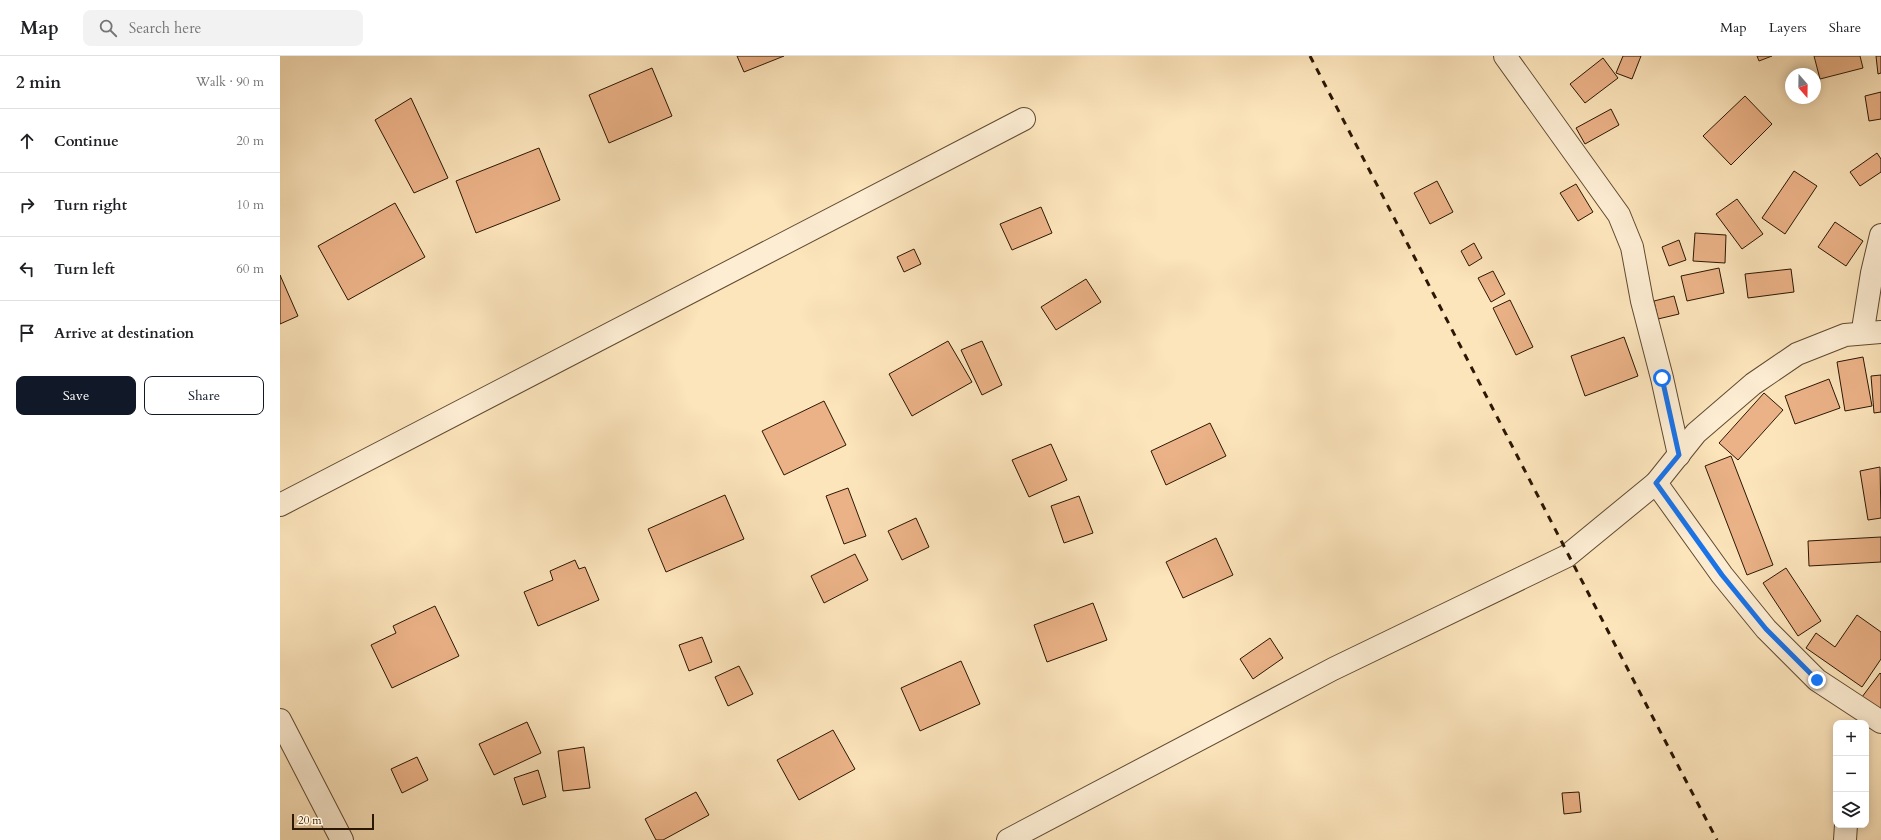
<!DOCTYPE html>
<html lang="en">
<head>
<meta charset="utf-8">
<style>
  :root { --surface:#fff; --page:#f2f2f2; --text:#202124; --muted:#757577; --line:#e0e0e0; --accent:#111827 }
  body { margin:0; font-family:Cardo,serif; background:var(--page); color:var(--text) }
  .controls { position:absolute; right:12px; bottom:12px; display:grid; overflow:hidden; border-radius:8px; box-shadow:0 2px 10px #0003 }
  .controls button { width:36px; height:36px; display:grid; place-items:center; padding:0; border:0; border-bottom:1px solid var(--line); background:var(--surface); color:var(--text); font:20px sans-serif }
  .compass { position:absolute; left:1505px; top:12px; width:36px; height:36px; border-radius:50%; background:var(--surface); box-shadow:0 2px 10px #0003; rotate:160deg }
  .scale { position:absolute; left:12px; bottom:10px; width:82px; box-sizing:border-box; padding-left:4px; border:2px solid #2b1703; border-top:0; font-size:11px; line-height:14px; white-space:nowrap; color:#2b1703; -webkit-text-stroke:3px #fdedd3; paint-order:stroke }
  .stop { position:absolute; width:12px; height:12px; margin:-9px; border:3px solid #1a73e8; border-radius:50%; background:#fff }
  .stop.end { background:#1a73e8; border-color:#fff; box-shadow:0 1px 4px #0008 }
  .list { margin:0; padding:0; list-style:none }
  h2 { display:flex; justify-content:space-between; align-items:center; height:52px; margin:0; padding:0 16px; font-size:17px }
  h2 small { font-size:13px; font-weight:400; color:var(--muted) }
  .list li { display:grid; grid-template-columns:26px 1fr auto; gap:12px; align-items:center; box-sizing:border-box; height:64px; padding:0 16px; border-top:1px solid var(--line) }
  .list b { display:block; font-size:15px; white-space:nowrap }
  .list em { font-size:13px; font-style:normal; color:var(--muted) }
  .actions { display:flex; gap:8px; padding:12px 16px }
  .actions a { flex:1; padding:9px 0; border:1px solid var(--accent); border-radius:8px; text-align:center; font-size:14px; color:var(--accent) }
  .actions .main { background:var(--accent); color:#fff }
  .icon { flex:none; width:22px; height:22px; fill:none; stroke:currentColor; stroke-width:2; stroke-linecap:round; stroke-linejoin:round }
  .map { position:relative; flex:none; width:1601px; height:784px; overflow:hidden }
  header { display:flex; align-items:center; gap:24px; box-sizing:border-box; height:56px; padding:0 20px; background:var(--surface); border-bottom:1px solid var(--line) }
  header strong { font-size:19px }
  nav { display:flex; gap:22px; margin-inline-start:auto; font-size:14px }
  .search { width:280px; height:36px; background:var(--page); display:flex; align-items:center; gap:10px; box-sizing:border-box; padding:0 14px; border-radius:8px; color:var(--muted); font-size:15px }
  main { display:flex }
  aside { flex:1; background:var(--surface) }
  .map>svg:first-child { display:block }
</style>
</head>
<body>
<header>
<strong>Map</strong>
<div class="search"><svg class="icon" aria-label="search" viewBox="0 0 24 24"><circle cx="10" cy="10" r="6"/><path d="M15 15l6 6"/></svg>Search here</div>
<nav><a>Map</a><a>Layers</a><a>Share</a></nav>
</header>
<main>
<aside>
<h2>2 min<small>Walk · 90 m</small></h2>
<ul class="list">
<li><svg class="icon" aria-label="ahead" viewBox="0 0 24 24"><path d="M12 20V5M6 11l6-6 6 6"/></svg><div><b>Continue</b></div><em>20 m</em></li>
<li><svg class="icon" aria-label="right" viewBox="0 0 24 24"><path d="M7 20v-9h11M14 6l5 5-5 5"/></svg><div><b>Turn right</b></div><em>10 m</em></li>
<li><svg class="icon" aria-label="left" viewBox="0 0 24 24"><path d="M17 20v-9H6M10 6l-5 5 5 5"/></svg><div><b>Turn left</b></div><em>60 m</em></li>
<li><svg class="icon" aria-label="arrive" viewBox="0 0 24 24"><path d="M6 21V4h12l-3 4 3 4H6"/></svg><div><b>Arrive at destination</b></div></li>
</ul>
<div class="actions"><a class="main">Save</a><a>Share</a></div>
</aside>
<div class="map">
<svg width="1601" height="784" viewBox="0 0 1601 784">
  <rect width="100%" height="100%" fill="#fce4bb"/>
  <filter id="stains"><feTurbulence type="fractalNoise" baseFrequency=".005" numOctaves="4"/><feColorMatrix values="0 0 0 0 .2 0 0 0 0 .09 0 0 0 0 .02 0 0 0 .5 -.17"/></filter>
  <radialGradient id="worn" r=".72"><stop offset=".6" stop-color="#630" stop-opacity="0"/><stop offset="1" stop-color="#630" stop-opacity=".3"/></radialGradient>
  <g fill="#ebb287" stroke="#2b1703">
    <polygon points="457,0 504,0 464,16"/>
    <polygon points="1343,0 1361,0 1352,23 1336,17"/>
    <polygon points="1477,0 1492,0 1479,5"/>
    <polygon points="1534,0 1580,0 1583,12 1540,23"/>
    <polygon points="1596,0 1601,0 1601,17 1598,18"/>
    <polygon points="1323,2 1338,22 1305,47 1290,28"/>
    <polygon points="372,12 392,60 329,87 309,39"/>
    <polygon points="1601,36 1601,63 1589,65 1585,40"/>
    <polygon points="1465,40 1492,68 1451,109 1423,80"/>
    <polygon points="131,42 168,122 134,137 95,64"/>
    <polygon points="1331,53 1339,69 1305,88 1296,72"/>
    <polygon points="259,92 280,144 196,177 176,125"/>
    <polygon points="1597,97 1601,103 1601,116 1580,130 1570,116"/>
    <polygon points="1514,115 1537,130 1505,178 1482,162"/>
    <polygon points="1157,125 1173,156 1150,168 1134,137"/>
    <polygon points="1296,128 1313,156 1298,165 1280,137"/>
    <polygon points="1457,143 1483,178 1462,193 1436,158"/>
    <polygon points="115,147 145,201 68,244 38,190"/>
    <polygon points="761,151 772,177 732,194 720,168"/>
    <polygon points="1555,166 1583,185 1566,210 1538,191"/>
    <polygon points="1415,177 1446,179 1445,207 1413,205"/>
    <polygon points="1399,184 1406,204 1389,210 1382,191"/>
    <polygon points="1194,187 1202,202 1189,210 1181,195"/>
    <polygon points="634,193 641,208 624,216 617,201"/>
    <polygon points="1439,212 1444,237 1407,245 1401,220"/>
    <polygon points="1511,213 1514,236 1468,242 1465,218"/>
    <polygon points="1213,215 1225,238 1211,246 1198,222"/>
    <polygon points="0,219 18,260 0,268"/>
    <polygon points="806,223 821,246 776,274 761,251"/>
    <polygon points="1394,240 1399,258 1378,263 1374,245"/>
    <polygon points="1230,244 1253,291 1236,299 1213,252"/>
    <polygon points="1344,281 1358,320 1305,340 1291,300"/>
    <polygon points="668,285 692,326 632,360 609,318"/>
    <polygon points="702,285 722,329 702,339 681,294"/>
    <polygon points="1583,301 1592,350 1565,355 1557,306"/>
    <polygon points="1601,319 1601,356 1594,357 1591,320"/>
    <polygon points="1549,323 1560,352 1515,368 1505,340"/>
    <polygon points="1484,337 1503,354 1458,404 1439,387"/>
    <polygon points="544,345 566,389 504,419 482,375"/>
    <polygon points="930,367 946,400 886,429 871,395"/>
    <polygon points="771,388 787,424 749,441 732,404"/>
    <polygon points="1451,400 1493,509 1467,519 1425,410"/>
    <polygon points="1600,411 1601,462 1588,464 1580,415"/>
    <polygon points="568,432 586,480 564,488 546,440"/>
    <polygon points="445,439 464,483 386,516 368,473"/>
    <polygon points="799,440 813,477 784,487 771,450"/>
    <polygon points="636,462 649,491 622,504 608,475"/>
    <polygon points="1601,481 1601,506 1529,510 1528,485"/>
    <polygon points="936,482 953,519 903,542 886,506"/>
    <polygon points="575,498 588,524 544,547 531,520"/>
    <polygon points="295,504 299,513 305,511 319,544 258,570 244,536 273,524 270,515"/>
    <polygon points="1506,512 1541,565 1518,580 1483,527"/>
    <polygon points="813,547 827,584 767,606 754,569"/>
    <polygon points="155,550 179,600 112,632 91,589 116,577 113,570"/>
    <polygon points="1577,559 1601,576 1601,603 1582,631 1526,592 1536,577 1555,591"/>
    <polygon points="422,581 432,606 409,615 399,589"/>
    <polygon points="990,582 1003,602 973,623 960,603"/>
    <polygon points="681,605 700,648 640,675 621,632"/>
    <polygon points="459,610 473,638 448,650 435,621"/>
    <polygon points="1600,617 1601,618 1601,654 1582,641"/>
    <polygon points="247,666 261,697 214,719 199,688"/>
    <polygon points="553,674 575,713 519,744 497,704"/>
    <polygon points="304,691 310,732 283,735 278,695"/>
    <polygon points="137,701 148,724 122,737 111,713"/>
    <polygon points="258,714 266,741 243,749 234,722"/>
    <polygon points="416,736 429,759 383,784 376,784 365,763"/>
    <polygon points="1299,736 1301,756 1284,758 1282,737"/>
  </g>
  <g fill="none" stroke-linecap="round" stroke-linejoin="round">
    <g stroke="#5f4a31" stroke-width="24">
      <g id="minor">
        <polyline points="1225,0 1339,159 1352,191 1362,245 1382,322 1399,399"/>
        <polyline points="1584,267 1592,217 1601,179"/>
        <polyline points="1376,427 1442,519 1486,573 1537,624 1601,666"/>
        <polyline points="0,449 744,63"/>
        <polyline points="0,664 62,784"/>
        <polyline points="728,784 1053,613 1287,500 1376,427 1416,377 1473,328 1517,298 1565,279 1601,276"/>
        <polyline points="1565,784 1566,769"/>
      </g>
    </g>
    <use href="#minor" stroke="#fdedd3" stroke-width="22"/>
    <path stroke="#2b1703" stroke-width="3" stroke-dasharray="7 7" stroke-linecap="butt" d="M 1030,0 C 1166,261 1300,523 1437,784"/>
  </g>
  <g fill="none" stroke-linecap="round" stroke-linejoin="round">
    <polyline stroke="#1a73e8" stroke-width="5" points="1382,322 1399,399 1376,427 1442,519 1486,573 1537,624"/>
  </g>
  <rect width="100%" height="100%" filter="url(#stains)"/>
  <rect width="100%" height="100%" fill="url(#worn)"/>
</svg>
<div class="controls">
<button>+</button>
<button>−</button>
<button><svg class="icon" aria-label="layers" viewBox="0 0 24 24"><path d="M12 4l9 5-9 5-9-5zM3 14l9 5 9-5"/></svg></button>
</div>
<svg class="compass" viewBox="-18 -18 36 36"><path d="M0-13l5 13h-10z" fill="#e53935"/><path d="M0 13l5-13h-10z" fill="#757577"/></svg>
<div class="scale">20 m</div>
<div class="stop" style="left:1382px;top:322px"></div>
<div class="stop end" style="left:1537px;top:624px"></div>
</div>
</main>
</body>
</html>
